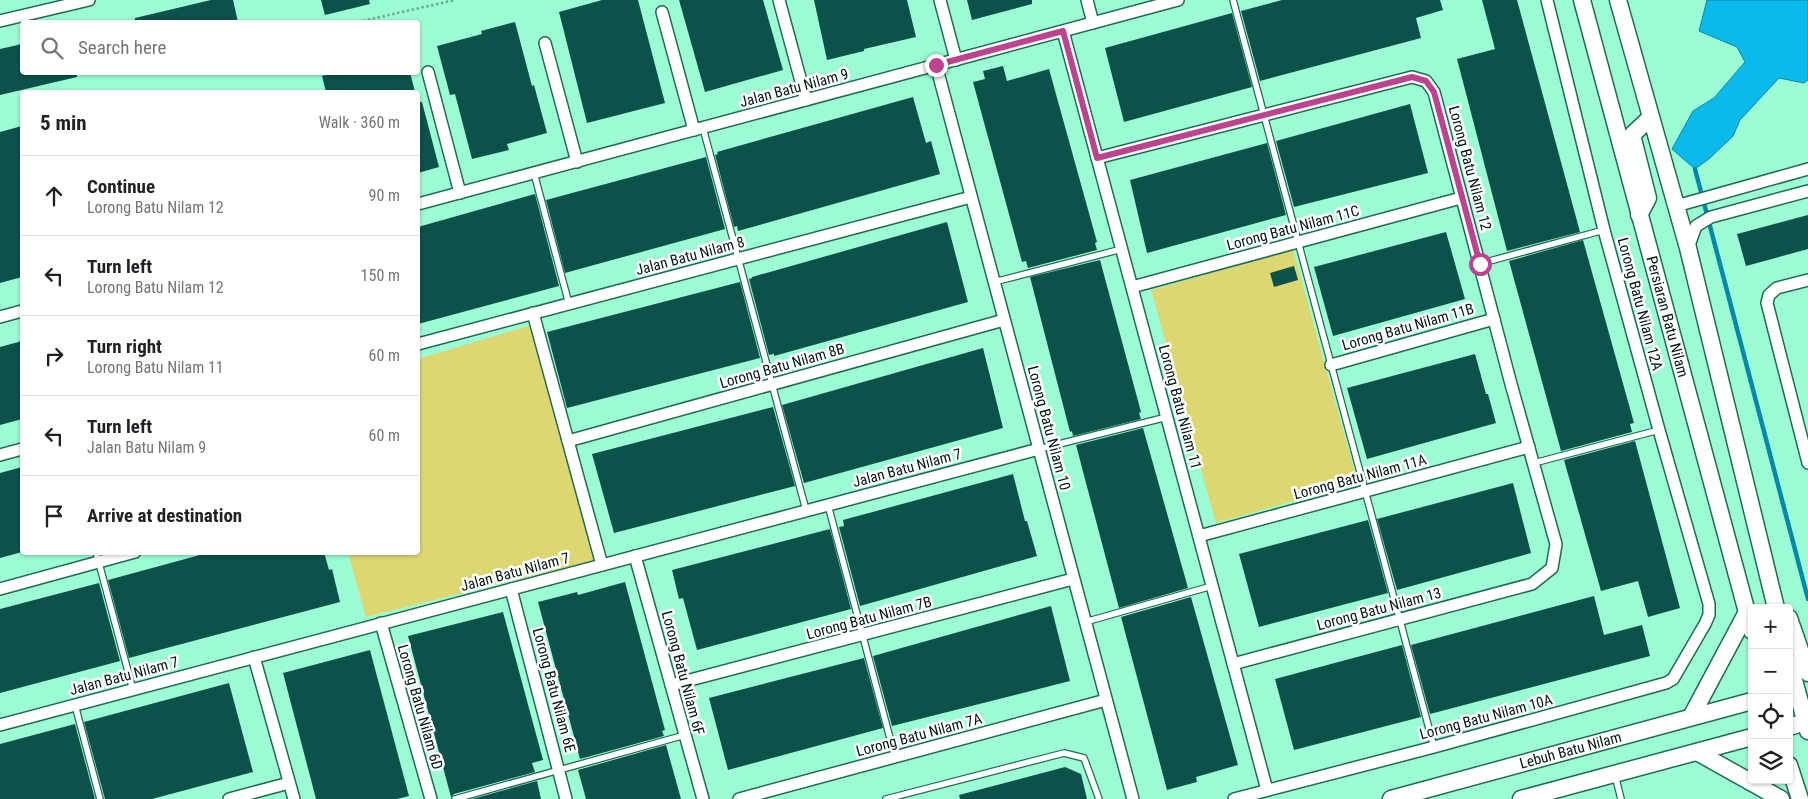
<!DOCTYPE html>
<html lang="en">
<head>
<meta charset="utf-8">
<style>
  :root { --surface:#fff; --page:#f6f6f6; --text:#202124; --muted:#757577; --line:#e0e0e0 }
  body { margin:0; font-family:"Roboto Condensed",sans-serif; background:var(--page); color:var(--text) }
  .controls { position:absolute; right:15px; bottom:15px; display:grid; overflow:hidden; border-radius:5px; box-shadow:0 1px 4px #0004 }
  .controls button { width:45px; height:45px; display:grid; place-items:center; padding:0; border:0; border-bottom:1px solid var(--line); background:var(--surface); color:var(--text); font:25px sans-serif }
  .stop { position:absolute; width:15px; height:15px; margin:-11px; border:4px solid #bf4291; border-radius:50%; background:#fff }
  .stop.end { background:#bf4291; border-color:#fff; box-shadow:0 1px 5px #0008 }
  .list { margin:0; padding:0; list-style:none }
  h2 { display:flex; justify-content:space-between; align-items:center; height:65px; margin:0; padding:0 20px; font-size:21px }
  h2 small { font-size:16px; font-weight:400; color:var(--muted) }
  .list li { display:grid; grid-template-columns:32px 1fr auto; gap:15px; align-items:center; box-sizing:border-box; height:80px; padding:0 20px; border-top:1px solid var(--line) }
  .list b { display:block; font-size:19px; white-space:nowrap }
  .list p { margin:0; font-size:16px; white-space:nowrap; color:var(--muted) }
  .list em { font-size:16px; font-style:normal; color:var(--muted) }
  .icon { flex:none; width:28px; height:28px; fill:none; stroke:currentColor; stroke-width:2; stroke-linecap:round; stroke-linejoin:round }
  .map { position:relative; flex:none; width:1808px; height:799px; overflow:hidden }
  .search { position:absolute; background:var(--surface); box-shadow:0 1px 4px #0004; left:20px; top:20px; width:400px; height:55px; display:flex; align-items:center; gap:12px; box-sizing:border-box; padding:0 18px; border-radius:5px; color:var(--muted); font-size:19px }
  .panel { position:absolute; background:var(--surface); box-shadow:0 1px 4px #0004; left:20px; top:90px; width:400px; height:465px; border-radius:5px }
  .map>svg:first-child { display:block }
</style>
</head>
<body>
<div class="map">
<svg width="1808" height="799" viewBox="0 0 1808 799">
  <rect width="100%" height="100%" fill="#9cfcd4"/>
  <g fill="#ddd771">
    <polygon points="1293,250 1358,483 1216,523 1151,290"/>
    <polygon points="531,325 595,560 366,617 348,553 418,552 418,359"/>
  </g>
  <polygon fill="#09baeb" stroke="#0689a9" points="1707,0 1808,0 1808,80 1804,83 1779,78 1740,120 1733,136 1710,158 1695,169 1672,149 1693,111 1714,98 1745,62 1737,47 1699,31"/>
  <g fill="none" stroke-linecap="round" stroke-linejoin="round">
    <polyline stroke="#0689a9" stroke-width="4.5" points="1695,169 1808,599"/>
  </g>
  <g fill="#0d514b">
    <polygon points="211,0 233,0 238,22 135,22 135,18"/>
    <polygon points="321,0 369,0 370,4 325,15"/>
    <polygon points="602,0 638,0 665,103 587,123 559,12"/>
    <polygon points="679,0 763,0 783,70 705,92"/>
    <polygon points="814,0 907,0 916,37 864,49 864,51 827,60"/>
    <polygon points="967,0 1032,0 1032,4 972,20"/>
    <polygon points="1282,0 1440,0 1443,10 1416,18 1421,38 1260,81 1241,11"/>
    <polygon points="1482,0 1517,0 1580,232 1507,251 1457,59 1495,49"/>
    <polygon points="1232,13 1252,87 1124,122 1105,48"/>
    <polygon points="515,22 532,86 534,85 547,133 507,144 509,150 472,159 455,94 450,95 437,46 482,34 481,31"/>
    <polygon points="22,44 22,72 77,72 77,77 0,95 0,49"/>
    <polygon points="1003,66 1007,81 1049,69 1097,242 1095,243 1097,250 1028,268 1026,261 1022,262 973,82 985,79 983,71"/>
    <polygon points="335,72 410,72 415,92 326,92 322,76"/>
    <polygon points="913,97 926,143 931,141 940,174 738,231 737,226 734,227 715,155 718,154 717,152"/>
    <polygon points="418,102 422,102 439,167 418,173"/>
    <polygon points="1410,104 1428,173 1294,207 1276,141"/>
    <polygon points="22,126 22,277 0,283 0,132"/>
    <polygon points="1267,143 1286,215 1147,253 1130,180"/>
    <polygon points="706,157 725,229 565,273 546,200"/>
    <polygon points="535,194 559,286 418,324 418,227"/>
    <polygon points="1808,215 1808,249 1746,266 1737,234"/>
    <polygon points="947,222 968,302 774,356 774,354 769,355 749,279 752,278 752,277"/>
    <polygon points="1446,232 1465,299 1333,336 1314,267"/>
    <polygon points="1583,240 1634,423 1630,424 1632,432 1561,451 1509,261"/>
    <polygon points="1100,260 1141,412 1139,413 1141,419 1073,436 1072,431 1070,432 1030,277"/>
    <polygon points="1294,266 1298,280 1274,287 1270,273"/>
    <polygon points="740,282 760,358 567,408 547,332"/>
    <polygon points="22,341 22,419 0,425 0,347"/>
    <polygon points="983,348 1003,428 804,483 782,405"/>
    <polygon points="1475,354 1486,394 1488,394 1496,423 1367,459 1347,388"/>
    <polygon points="773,407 795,486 614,533 592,454"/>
    <polygon points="1143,428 1188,588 1119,608 1076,445"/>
    <polygon points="1635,441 1680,608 1648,617 1638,581 1601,591 1564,460"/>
    <polygon points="22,467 22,552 0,558 0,473"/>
    <polygon points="1013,474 1025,521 1027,521 1037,556 860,606 839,527 844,526 843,520"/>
    <polygon points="1513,483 1531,553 1397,590 1377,519"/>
    <polygon points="1368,520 1388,593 1259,627 1239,554"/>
    <polygon points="830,529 851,609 697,650 683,598 679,599 672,570"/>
    <polygon points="211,552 324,552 329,570 332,569 340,602 129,658 108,580"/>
    <polygon points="625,582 665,730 662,731 664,736 580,759 538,602 577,592 578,595"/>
    <polygon points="99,583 120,661 0,693 0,609"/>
    <polygon points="1594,596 1604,635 1642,625 1650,656 1430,714 1411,645"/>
    <polygon points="1191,597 1238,765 1196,777 1197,782 1167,790 1121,617"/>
    <polygon points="1051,606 1070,681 892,726 873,656"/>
    <polygon points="503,612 543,760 532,763 535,772 454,794 451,797 408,636"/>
    <polygon points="1402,645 1421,717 1294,750 1275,679"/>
    <polygon points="370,650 409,796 397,799 316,799 283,673"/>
    <polygon points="864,658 883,728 728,770 709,698"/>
    <polygon points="229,683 253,772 152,799 105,799 84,722"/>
    <polygon points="75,724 95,799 0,799 0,744"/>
    <polygon points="666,745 681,799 586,799 578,770"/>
    <polygon points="1065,767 1081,774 1087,799 960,799 959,795"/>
    <polygon points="537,781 541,799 472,799"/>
  </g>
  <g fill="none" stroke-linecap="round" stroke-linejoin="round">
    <g stroke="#1f6c51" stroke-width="8">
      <g id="service">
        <polyline points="1233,0 1434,747"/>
        <polyline points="703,128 806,510"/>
        <polyline points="534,173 569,304"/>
        <polyline points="1479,264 1604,230"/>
        <polyline points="994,282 1122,249"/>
        <polyline points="1039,449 1167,417"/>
        <polyline points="1534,463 1659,430"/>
        <polyline points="828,505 895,757"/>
        <polyline points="96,552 133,690"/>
        <polyline points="1085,622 1212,586"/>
        <polyline points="75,705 100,799"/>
        <polyline points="1615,775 1621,799"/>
        <polyline points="455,799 685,735"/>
        <polyline points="886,799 1064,753 1084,758 1099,799"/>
      </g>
    </g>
    <g stroke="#1f6c51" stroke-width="14">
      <g id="minor">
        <polyline points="779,0 806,100"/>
        <polyline points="940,0 956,60"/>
        <polyline points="1087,0 1093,23"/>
        <polyline points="662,12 694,130"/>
        <polyline points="0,21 89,0"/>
        <polyline points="1063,31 1267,790"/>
        <polyline points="545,43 577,162"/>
        <polyline points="936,65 1133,799"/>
        <polyline points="428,72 460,193"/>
        <polyline points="1097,158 1412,77 1426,81 1434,92 1511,384 1556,544 1552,568 1532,584 1233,664"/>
        <polyline points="418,204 1178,0"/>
        <polyline points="1676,206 1808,169"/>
        <polyline points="1688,248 1696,226 1711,217 1808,191"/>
        <polyline points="1808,280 1777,288 1769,295 1767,303 1808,463"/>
        <polyline points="1132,287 1461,198"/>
        <polyline points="533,313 602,565"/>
        <polyline points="0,317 22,311"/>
        <polyline points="418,344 971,197"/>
        <polyline points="1331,365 1494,319"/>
        <polyline points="568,441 1004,320"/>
        <polyline points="0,455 22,449"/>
        <polyline points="1199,536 1529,447"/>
        <polyline points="635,556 703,799"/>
        <polyline points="0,589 135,552"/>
        <polyline points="511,589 566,799"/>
        <polyline points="381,623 431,799"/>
        <polyline points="254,657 294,799"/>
        <polyline points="671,685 1073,579"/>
        <polyline points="0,725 1039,449"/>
        <polyline points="229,799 289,783"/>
        <polyline points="739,799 1106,700"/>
        <polyline points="1234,799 1434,747 1666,683 1673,679 1705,624 1709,615 1709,604 1659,430 1604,230 1547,0"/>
      </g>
    </g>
    <g stroke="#1f6c51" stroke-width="19">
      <g id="secondary">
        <path id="s1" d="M 1582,0 L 1752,631"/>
        <polyline points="1618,0 1688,248 1776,608"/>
        <polyline points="1639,215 1648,198 1632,135 1650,118"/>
        <polyline points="1789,618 1808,673"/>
        <polyline points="1789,662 1808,731"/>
        <polyline points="1691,717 1747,612"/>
        <polyline points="1789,727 1805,722"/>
        <polyline points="1697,752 1781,799"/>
        <polyline points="1789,765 1800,799"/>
        <path id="s2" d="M 1391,799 L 1752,701"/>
        <polyline points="1521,799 1752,737"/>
      </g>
    </g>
    <polyline stroke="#66ad90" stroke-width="2.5" stroke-dasharray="2.5 2.5" stroke-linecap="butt" points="358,22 455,0"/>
    <use href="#service" stroke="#fff" stroke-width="5.5"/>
    <use href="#minor" stroke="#fff" stroke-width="11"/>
    <use href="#secondary" stroke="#fff" stroke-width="16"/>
  </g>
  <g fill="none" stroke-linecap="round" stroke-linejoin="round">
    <polyline stroke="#bf4291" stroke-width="6" points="936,65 1063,31 1097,158 1412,77 1426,81 1434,92 1480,264"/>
  </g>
  <g text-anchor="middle" stroke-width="5" stroke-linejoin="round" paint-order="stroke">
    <g font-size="15" fill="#00180e" stroke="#fff">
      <text transform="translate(794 88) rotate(-15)" y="5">Jalan Batu Nilam 9</text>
      <text transform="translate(1470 168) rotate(75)" y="5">Lorong Batu Nilam 12</text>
      <text transform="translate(1293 228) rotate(-15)" y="5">Lorong Batu Nilam 11C</text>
      <text transform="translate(690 256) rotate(-15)" y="5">Jalan Batu Nilam 8</text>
      <text transform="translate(1640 304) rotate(75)" y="5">Lorong Batu Nilam 12A</text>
      <text dy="5" stroke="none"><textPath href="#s1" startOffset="328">Persiaran Batu Nilam</textPath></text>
      <text transform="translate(1408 327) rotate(-16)" y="5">Lorong Batu Nilam 11B</text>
      <text transform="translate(782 366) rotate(-16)" y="5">Lorong Batu Nilam 8B</text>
      <text transform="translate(1180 407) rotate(75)" y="5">Lorong Batu Nilam 11</text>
      <text transform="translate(1049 428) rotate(75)" y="5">Lorong Batu Nilam 10</text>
      <text transform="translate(907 468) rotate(-15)" y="5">Jalan Batu Nilam 7</text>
      <text transform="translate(1360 477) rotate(-15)" y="5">Lorong Batu Nilam 11A</text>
      <text transform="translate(515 572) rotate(-15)" y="5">Jalan Batu Nilam 7</text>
      <text transform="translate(1379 609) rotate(-15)" y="5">Lorong Batu Nilam 13</text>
      <text transform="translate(869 618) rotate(-15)" y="5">Lorong Batu Nilam 7B</text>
      <text transform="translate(683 673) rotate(75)" y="5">Lorong Batu Nilam 6F</text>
      <text transform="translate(124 676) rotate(-15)" y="5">Jalan Batu Nilam 7</text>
      <text transform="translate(554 690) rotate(75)" y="5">Lorong Batu Nilam 6E</text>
      <text transform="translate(420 707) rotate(74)" y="5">Lorong Batu Nilam 6D</text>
      <text transform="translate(1486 717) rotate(-15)" y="5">Lorong Batu Nilam 10A</text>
      <text transform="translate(919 735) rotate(-15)" y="5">Lorong Batu Nilam 7A</text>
      <text dy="5" stroke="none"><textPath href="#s2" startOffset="186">Lebuh Batu Nilam</textPath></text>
    </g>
  </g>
</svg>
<div class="controls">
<button>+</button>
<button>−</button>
<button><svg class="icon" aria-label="locate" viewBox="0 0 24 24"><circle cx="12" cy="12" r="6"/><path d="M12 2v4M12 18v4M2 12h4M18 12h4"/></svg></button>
<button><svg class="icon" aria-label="layers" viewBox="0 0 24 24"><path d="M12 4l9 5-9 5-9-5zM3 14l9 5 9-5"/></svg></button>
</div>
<div class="stop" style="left:1480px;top:264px"></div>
<div class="stop end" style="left:936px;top:65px"></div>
<div class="search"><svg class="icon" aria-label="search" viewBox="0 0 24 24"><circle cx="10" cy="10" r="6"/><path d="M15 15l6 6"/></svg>Search here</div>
<section class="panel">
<h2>5 min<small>Walk · 360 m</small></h2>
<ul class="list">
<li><svg class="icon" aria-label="ahead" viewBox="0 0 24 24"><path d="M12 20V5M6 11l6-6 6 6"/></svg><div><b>Continue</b><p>Lorong Batu Nilam 12</p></div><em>90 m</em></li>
<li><svg class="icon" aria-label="left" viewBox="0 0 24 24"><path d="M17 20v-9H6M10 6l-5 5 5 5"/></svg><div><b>Turn left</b><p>Lorong Batu Nilam 12</p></div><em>150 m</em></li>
<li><svg class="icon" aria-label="right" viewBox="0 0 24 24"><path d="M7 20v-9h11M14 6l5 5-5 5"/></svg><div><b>Turn right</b><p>Lorong Batu Nilam 11</p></div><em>60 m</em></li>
<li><svg class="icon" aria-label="left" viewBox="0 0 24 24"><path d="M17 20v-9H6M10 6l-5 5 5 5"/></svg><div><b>Turn left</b><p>Jalan Batu Nilam 9</p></div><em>60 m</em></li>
<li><svg class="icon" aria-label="arrive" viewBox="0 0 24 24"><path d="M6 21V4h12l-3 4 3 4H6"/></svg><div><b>Arrive at destination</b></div></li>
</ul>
</section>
</div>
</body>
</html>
